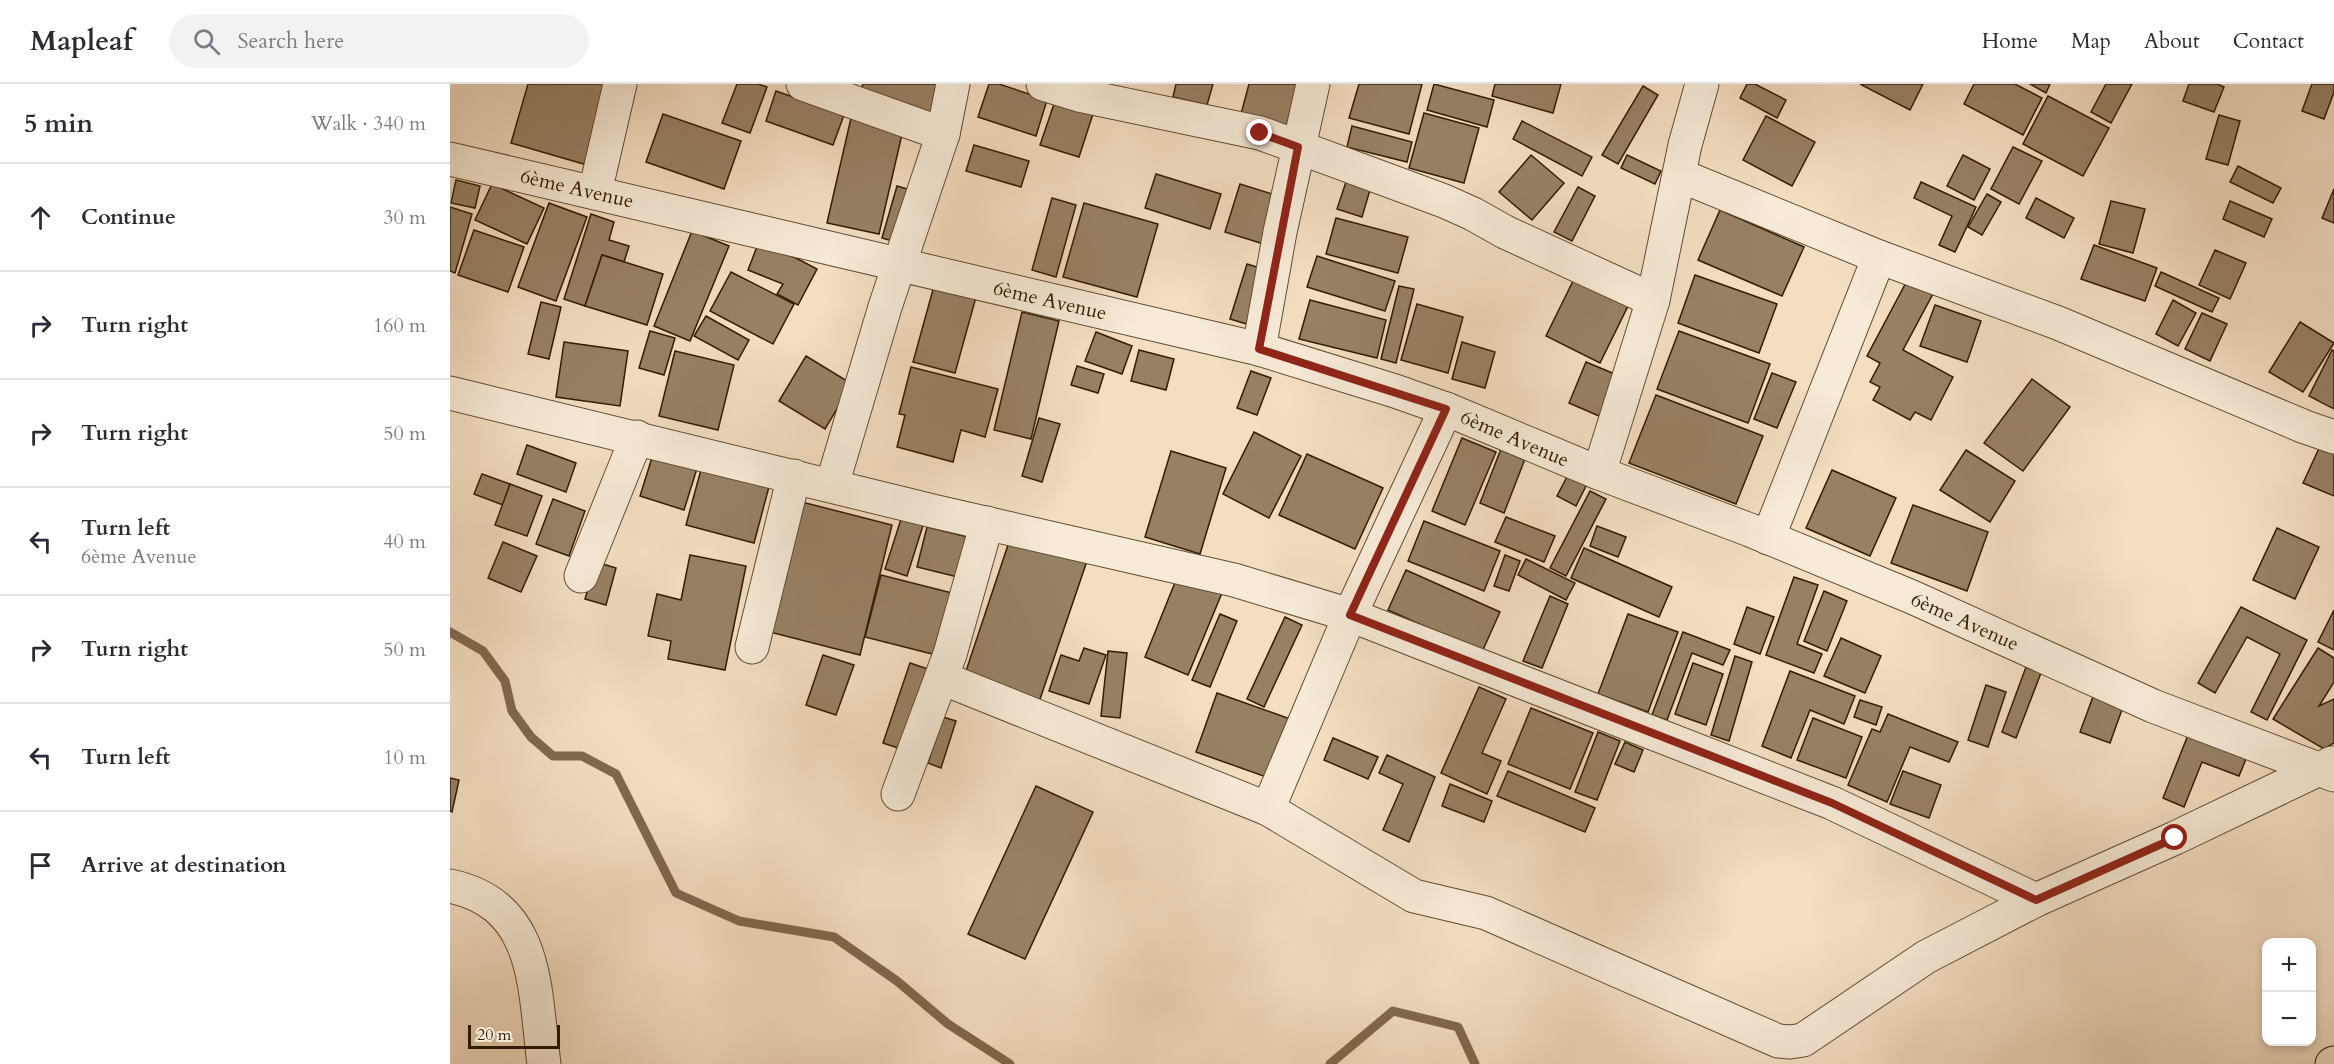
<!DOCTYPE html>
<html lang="en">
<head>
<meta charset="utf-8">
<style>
  :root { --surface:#fff; --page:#f2f2f3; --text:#2b2b33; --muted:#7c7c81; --line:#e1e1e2 }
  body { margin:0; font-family:Cardo,serif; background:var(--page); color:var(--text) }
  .controls { position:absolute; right:18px; bottom:18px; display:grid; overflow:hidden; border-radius:12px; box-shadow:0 3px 9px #0003 }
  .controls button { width:54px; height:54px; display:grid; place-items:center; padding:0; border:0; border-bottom:2px solid var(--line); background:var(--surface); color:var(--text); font:30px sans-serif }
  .scale { position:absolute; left:18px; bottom:15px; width:92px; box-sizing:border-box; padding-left:6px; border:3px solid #331c01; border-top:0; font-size:16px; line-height:21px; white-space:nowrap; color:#331c01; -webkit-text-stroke:4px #f7ead7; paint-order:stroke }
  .stop { position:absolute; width:18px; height:18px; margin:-14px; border:4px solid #8f2418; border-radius:50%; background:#fff }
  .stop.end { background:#8f2418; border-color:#fff; box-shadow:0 2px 6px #0008 }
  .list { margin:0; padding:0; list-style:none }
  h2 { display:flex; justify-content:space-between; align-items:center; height:78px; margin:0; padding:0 24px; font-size:26px }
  h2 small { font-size:20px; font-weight:400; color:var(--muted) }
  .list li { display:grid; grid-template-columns:39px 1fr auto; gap:18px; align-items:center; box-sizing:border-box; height:108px; padding:0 24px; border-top:2px solid var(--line) }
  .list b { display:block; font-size:22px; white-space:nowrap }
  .list p { margin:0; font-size:20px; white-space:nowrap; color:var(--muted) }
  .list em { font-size:20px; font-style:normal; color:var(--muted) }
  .icon { flex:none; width:33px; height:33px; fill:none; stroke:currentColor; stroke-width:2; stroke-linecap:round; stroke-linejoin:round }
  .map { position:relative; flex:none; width:1884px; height:980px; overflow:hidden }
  header { display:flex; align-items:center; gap:36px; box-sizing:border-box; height:84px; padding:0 30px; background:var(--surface); border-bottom:2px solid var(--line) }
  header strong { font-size:28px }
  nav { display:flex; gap:33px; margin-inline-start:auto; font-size:21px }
  .search { width:420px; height:54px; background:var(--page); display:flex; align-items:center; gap:15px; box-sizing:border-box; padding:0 21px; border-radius:33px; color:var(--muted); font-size:22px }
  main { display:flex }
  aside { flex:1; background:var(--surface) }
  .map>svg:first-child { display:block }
</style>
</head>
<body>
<header>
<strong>Mapleaf</strong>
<div class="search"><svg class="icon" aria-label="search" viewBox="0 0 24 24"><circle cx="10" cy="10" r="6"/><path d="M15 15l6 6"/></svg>Search here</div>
<nav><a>Home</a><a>Map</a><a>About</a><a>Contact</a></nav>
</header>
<main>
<aside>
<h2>5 min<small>Walk · 340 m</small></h2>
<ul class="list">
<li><svg class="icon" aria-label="ahead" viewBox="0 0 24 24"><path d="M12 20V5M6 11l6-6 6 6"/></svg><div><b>Continue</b></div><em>30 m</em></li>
<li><svg class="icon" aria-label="right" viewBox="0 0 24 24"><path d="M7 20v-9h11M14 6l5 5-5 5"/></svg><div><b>Turn right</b></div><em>160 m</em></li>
<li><svg class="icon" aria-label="right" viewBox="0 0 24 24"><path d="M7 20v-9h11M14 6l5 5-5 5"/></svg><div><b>Turn right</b></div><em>50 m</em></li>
<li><svg class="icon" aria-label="left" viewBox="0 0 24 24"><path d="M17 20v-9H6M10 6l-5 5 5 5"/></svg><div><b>Turn left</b><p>6ème Avenue</p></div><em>40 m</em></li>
<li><svg class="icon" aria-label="right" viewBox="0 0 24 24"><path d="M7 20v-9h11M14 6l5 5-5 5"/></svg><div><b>Turn right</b></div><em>50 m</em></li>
<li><svg class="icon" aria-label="left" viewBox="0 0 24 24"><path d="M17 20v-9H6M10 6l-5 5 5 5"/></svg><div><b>Turn left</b></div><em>10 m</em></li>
<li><svg class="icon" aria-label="arrive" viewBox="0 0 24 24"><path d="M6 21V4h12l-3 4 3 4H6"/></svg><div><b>Arrive at destination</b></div></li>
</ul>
</aside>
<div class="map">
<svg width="1884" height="980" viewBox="0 0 1884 980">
  <rect width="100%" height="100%" fill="#f3dec2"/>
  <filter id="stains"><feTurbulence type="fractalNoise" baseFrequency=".00333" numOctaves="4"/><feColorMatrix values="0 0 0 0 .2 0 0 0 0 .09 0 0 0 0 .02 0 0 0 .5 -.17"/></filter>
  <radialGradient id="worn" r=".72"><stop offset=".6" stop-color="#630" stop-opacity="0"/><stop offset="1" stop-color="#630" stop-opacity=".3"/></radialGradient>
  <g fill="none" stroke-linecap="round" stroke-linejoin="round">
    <g stroke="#7f694d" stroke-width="9">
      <polyline points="0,548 33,567 55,597 62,627 81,653 103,672 132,672 166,690 226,809 289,837 384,853 447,897 498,940 560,980"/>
      <polyline points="880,980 943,927 1008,943 1025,980"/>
    </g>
  </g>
  <g fill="#978165" stroke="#331c01" stroke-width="1.5">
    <polygon points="78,0 169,0 144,83 61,59"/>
    <polygon points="287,0 308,0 317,3 300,49 272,39"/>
    <polygon points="413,0 497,0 488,32 410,9"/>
    <polygon points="539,0 549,0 597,16 586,52 528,33"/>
    <polygon points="726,0 763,0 757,21 723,13"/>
    <polygon points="799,0 854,0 844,43 791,30"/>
    <polygon points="909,0 972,0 959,50 899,34"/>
    <polygon points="984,0 1044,16 1037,43 977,26"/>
    <polygon points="1045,0 1111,0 1103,29 1042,12"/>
    <polygon points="1297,0 1305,0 1336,16 1327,34 1290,14"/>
    <polygon points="1410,0 1473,0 1460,26"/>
    <polygon points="1524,0 1565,0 1592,14 1573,51 1514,20"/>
    <polygon points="1580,0 1600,0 1596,9"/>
    <polygon points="1656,0 1682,0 1661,39 1641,28"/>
    <polygon points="1739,0 1767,0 1774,3 1764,28 1733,17"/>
    <polygon points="1862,0 1884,0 1884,8 1874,35 1852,27"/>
    <polygon points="1193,2 1208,11 1168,80 1152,71"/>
    <polygon points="326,7 394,31 383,61 316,37"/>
    <polygon points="1598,12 1659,44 1633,92 1573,60"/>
    <polygon points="605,17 643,30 629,73 590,61"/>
    <polygon points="974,29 1029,44 1014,99 959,84"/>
    <polygon points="213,30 291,57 274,105 196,78"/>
    <polygon points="1769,31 1790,37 1778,81 1756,75"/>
    <polygon points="1316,32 1365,58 1342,102 1293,76"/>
    <polygon points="401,34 453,46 429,150 377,139"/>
    <polygon points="1072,37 1142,73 1132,92 1063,55"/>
    <polygon points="902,42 962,58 957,78 897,63"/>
    <polygon points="524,61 579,77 571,103 516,87"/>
    <polygon points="1563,63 1592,77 1569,120 1541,105"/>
    <polygon points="1081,71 1114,99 1082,136 1049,108"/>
    <polygon points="1177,71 1211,87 1205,100 1171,84"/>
    <polygon points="1513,71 1540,85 1524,116 1497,102"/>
    <polygon points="1788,82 1831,104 1823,119 1780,98"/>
    <polygon points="706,90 771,110 760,145 695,124"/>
    <polygon points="898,92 922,99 912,133 887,125"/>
    <polygon points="6,96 30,102 25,124 1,119"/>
    <polygon points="1471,98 1526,123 1505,168 1489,161 1502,132 1464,114"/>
    <polygon points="42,100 94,124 77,160 25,136"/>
    <polygon points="790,100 835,114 820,162 775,148"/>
    <polygon points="447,102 468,108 453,160 432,154"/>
    <polygon points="1128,103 1145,112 1122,157 1104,148"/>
    <polygon points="1884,105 1884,139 1872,134"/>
    <polygon points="1537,110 1551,118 1532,151 1518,143"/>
    <polygon points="602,114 626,121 606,193 582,186"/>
    <polygon points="1586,114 1624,134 1614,154 1576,134"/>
    <polygon points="1661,117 1695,125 1683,169 1649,160"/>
    <polygon points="1780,117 1822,135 1814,153 1773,135"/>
    <polygon points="99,119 137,133 106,217 68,203"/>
    <polygon points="634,119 708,140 687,213 613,193"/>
    <polygon points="0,123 22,130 5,189 0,187"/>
    <polygon points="1270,126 1354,163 1332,212 1248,176"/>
    <polygon points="141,130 164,138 159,156 179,162 174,178 152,171 135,222 114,215"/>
    <polygon points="886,134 958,153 948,189 876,170"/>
    <polygon points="24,146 74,163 58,208 8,191"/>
    <polygon points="242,147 279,162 240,257 204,242"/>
    <polygon points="308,160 346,174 367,185 348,221 327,210 333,200 298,186"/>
    <polygon points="1644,161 1707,184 1695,217 1631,195"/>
    <polygon points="1765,166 1796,179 1780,215 1749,201"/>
    <polygon points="152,171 213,190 197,241 135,222"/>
    <polygon points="867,172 945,197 935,227 857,203"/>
    <polygon points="797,180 820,187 803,242 780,235"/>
    <polygon points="281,188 344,220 323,260 260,227"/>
    <polygon points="1711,188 1769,214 1762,228 1705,202"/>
    <polygon points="1245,191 1327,220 1309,269 1228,239"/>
    <polygon points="1125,193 1179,220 1150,279 1096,252"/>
    <polygon points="1459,193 1485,206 1453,266 1503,293 1481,336 1465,328 1460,336 1423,316 1430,303 1420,298 1430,279 1417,272"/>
    <polygon points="484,202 526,213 505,289 463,278"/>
    <polygon points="949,202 964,205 946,279 931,275"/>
    <polygon points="860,216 936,236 927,274 849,255"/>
    <polygon points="1723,216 1746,229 1728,262 1706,250"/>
    <polygon points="91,218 111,223 99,275 78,270"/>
    <polygon points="967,220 1013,233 998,289 951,276"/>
    <polygon points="1485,221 1531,237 1517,278 1470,262"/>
    <polygon points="572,228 609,237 581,355 544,346"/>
    <polygon points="1752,229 1777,240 1760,277 1735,265"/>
    <polygon points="256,232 299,256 288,276 244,252"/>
    <polygon points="1850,238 1884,259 1853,308 1819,288"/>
    <polygon points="200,247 225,254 214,291 189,284"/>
    <polygon points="1229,247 1320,280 1298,339 1207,305"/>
    <polygon points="646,248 682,262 672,290 635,277"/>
    <polygon points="114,258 178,267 170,322 106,313"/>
    <polygon points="1012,258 1045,268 1035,304 1002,295"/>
    <polygon points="689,266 724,275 716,306 681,297"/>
    <polygon points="1882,266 1884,267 1884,325 1859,312"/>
    <polygon points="225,267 284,281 268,346 209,332"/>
    <polygon points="356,272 402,300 375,345 329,317"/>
    <polygon points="1136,278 1167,291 1149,332 1119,319"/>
    <polygon points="627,282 654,290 648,309 621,301"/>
    <polygon points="461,283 548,305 535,353 511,346 503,378 447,363 455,331 449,330"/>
    <polygon points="801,287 821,294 807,331 787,324"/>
    <polygon points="1322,289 1346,298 1327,344 1304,335"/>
    <polygon points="1582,295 1620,323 1573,387 1534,359"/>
    <polygon points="1206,311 1313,352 1286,420 1179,379"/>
    <polygon points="589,334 610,340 592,398 572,392"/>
    <polygon points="804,348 851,372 819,434 773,410"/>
    <polygon points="1012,354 1046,368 1015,441 982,427"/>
    <polygon points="1871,360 1884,366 1884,412 1853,399"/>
    <polygon points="77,361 126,379 116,408 67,390"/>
    <polygon points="205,364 249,378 234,426 190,412"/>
    <polygon points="1051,365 1075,375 1054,429 1030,419"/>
    <polygon points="1516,366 1565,397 1540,438 1490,406"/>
    <polygon points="721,367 776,384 750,470 695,453"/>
    <polygon points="857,370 933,404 905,465 829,431"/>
    <polygon points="252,382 320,399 304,459 236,441"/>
    <polygon points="1382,386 1446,414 1420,472 1356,444"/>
    <polygon points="32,390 60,400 53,421 24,410"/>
    <polygon points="1118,391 1137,400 1126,422 1107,412"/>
    <polygon points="60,400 92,412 77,452 45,441"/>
    <polygon points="1140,407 1156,415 1116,492 1100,484"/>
    <polygon points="103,415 135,427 119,472 86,460"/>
    <polygon points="344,416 442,441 410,571 312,546"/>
    <polygon points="1463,421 1538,448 1517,507 1441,479"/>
    <polygon points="454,426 476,432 457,492 435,485"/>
    <polygon points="1056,433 1105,452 1094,478 1045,458"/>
    <polygon points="974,437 1050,467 1034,507 958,477"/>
    <polygon points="1147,442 1176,453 1168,473 1140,462"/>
    <polygon points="477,443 522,454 512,494 467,483"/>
    <polygon points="1827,444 1869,463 1845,515 1803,496"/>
    <polygon points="561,452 637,477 589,618 514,593"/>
    <polygon points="53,458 87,472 71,508 38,494"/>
    <polygon points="1134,464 1222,503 1209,533 1121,494"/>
    <polygon points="240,471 296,482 275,586 218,575 221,557 198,552 207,510 231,516"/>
    <polygon points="1055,471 1070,477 1059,507 1044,502"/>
    <polygon points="1076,475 1125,499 1116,516 1068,491"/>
    <polygon points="146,478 166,484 156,521 135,515"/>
    <polygon points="956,486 1050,528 1032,568 938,526"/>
    <polygon points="431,491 514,512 498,574 415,553"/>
    <polygon points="728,491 772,509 738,591 695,573"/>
    <polygon points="1344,493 1368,501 1347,560 1372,570 1364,589 1316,571"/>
    <polygon points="1374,507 1397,517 1377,567 1354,557"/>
    <polygon points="1100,512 1118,520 1092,584 1073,577"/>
    <polygon points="1297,523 1324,533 1310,570 1284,560"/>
    <polygon points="1791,523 1857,556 1817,636 1801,628 1830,570 1797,553 1765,609 1748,599"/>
    <polygon points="1884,526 1884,566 1868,558"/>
    <polygon points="770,530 787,537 760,603 742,596"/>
    <polygon points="1178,530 1228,548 1198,628 1148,610"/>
    <polygon points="835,533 852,541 814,623 797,615"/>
    <polygon points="1233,548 1280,566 1273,581 1242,569 1217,636 1202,631"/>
    <polygon points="1391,554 1431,572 1415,609 1374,592"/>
    <polygon points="634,564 656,571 639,620 599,607 611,571 629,577"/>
    <polygon points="1868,564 1884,574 1884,598 1869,622 1884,615 1884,659 1874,665 1823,635"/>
    <polygon points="658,567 677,569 670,634 651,632"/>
    <polygon points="373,571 404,581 386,631 356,621"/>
    <polygon points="1285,572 1302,578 1279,657 1261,651"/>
    <polygon points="460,579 484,587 457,667 433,659"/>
    <polygon points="1243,579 1273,590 1256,641 1225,630"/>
    <polygon points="1576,583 1591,589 1566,654 1552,648"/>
    <polygon points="1340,587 1405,612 1394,640 1360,626 1341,674 1312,662"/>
    <polygon points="1536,601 1556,608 1538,663 1518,656"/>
    <polygon points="1029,603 1056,615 1032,669 1051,677 1037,710 991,689"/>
    <polygon points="767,609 843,636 822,695 746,668"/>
    <polygon points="1644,610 1674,620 1660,659 1630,648"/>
    <polygon points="1410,616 1432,623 1426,641 1404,633"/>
    <polygon points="1081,624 1143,649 1120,705 1058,680"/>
    <polygon points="1438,630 1508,658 1499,678 1460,663 1437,718 1398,701 1422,645 1430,648"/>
    <polygon points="493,633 506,637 491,684 478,679"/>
    <polygon points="1363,634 1412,653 1396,694 1347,676"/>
    <polygon points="1148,648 1170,657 1147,716 1125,708"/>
    <polygon points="1738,651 1796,675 1789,692 1752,678 1734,723 1713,714"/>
    <polygon points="883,654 928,673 918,695 874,676"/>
    <polygon points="1175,658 1193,666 1184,688 1165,680"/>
    <polygon points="937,671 985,693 959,758 933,746 953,700 929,689"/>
    <polygon points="1058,687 1145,724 1135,748 1047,712"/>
    <polygon points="1453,687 1491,701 1479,734 1440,720"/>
    <polygon points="0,694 9,696 2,728 0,727"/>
    <polygon points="1000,700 1042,717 1034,738 992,722"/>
    <polygon points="586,702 643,728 575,875 518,850"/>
  </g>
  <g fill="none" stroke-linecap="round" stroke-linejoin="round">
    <g stroke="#634c31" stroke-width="35">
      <g id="minor">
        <polyline points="353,0 493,50"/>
        <polyline points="593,0 629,11 810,49 994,117 1023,130 1055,148 1203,216"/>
        <polyline points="0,75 809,265 945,307 996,325 1149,389 1300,446 1462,513 1703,622 1884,691"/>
        <polyline points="1229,91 1429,173 1608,239 1855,343 1884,353"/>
        <polyline points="145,108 170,0"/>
        <polyline points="809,265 830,148 863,0"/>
        <polyline points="0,309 487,428 784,496 900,531 1382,719 1586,816"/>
        <polyline points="1149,389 1203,216 1235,61 1252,0"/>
        <polyline points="382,401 435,223 493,50 503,0"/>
        <polyline points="1318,454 1429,173"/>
        <polyline points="131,492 187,353"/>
        <polyline points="302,563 344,392"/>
        <polyline points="492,594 818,725 964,812 1036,829 1328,957 1340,958 1353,956 1476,873 1586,816 1725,754 1882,679"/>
        <polyline points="448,710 500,570 537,439"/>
        <polyline points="818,725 900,531 996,325"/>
        <path d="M 0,802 C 90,821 84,906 94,980"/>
      </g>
    </g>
    <g stroke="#331c01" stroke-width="35">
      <polyline id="highway" points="1882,980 1884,979"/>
    </g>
    <use href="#minor" stroke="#f7ead7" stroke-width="33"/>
    <use href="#highway" stroke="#f3dec2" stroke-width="33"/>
  </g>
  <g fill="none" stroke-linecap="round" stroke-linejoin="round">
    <polyline stroke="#8f2418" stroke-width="8" points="810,49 848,63 809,265 996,325 900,531 1382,719 1586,816 1725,754"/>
  </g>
  <g text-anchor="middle" stroke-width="4.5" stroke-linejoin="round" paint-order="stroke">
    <g font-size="20" fill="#331c01" stroke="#f7ead7">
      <text transform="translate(127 104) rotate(13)" y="7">6ème Avenue</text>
      <text transform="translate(600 216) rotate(13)" y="7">6ème Avenue</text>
      <text transform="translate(1065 354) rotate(23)" y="7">6ème Avenue</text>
      <text transform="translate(1515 537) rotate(24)" y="7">6ème Avenue</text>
    </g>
  </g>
  <rect width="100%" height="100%" filter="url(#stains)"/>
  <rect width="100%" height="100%" fill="url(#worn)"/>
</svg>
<div class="controls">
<button>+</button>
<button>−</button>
</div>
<div class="scale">20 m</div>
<div class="stop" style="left:1725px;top:754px"></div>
<div class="stop end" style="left:810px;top:49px"></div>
</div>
</main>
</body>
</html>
